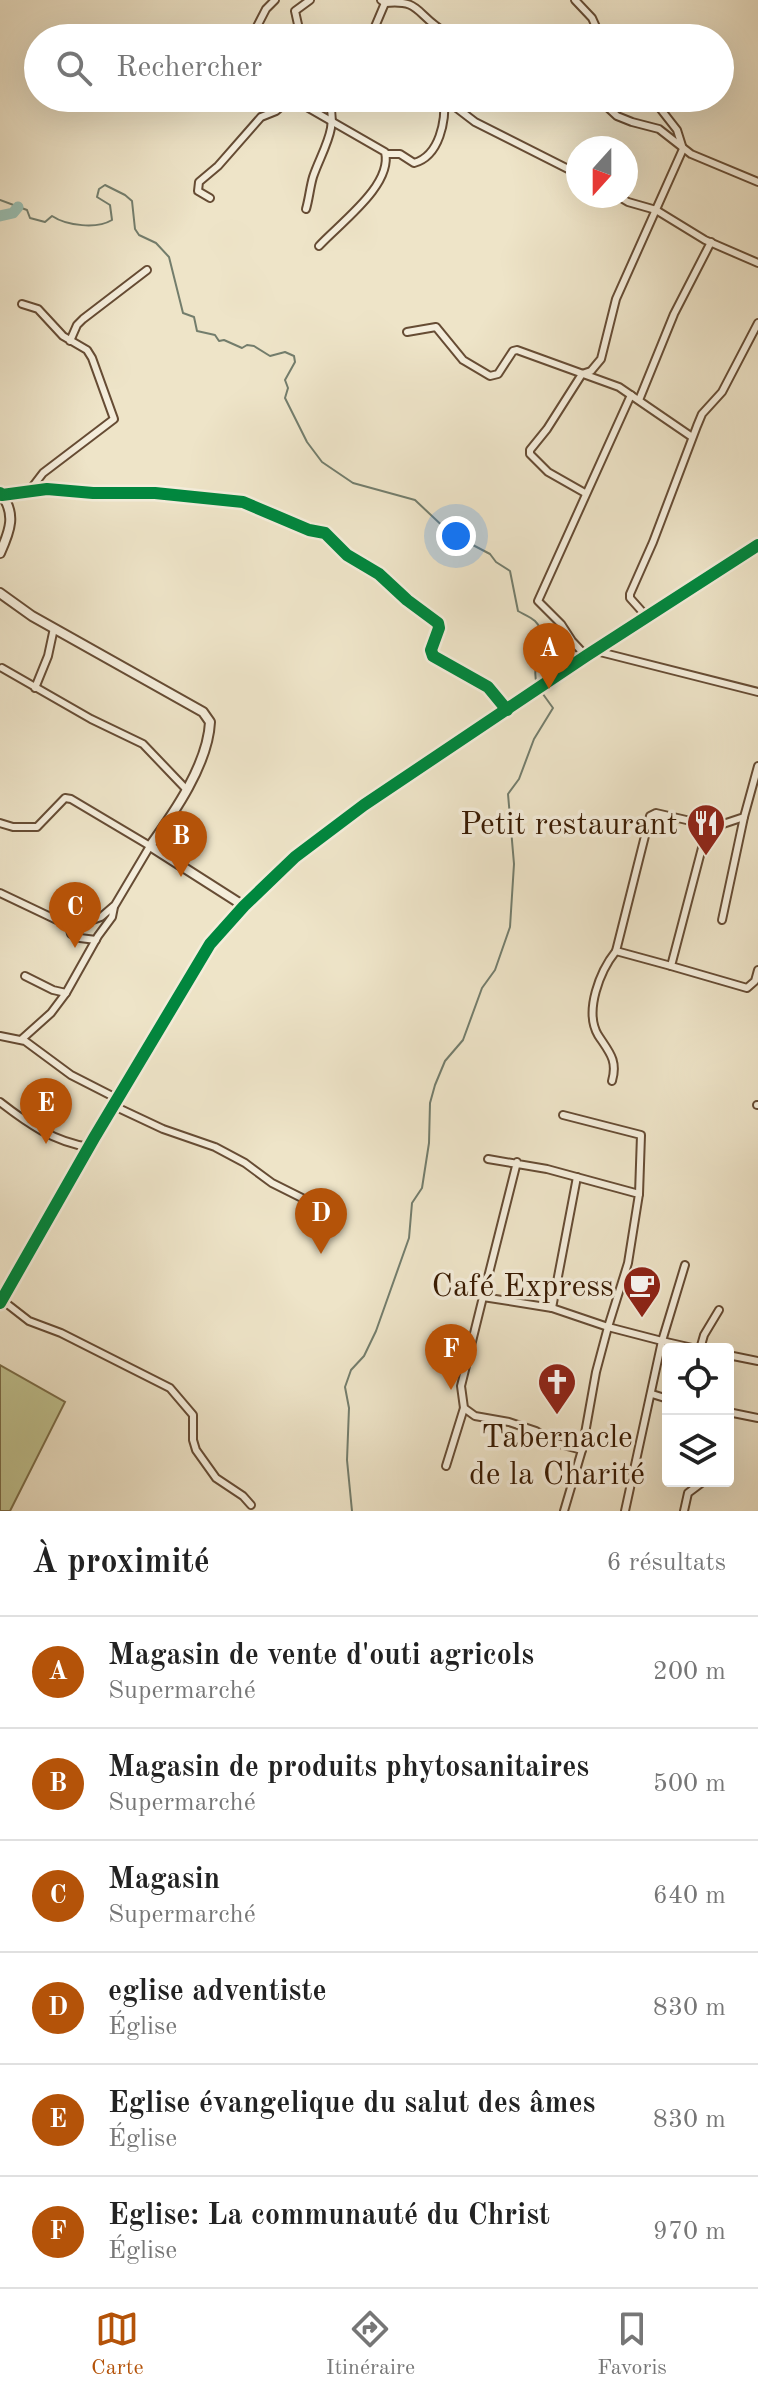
<!DOCTYPE html>
<html lang="fr">
<head>
<meta charset="utf-8">
<style>
  :root { --surface:#fff; --page:#f2f2f2; --text:#222; --muted:#767676; --line:#e0e0e0; --accent:#b45309 }
  body { margin:0; font-family:"Old Standard TT",serif; background:var(--page); color:var(--text) }
  .controls { position:absolute; right:24px; bottom:24px; display:grid; overflow:hidden; border-radius:8px; box-shadow:0 8px 32px #0002 }
  .controls button { width:72px; height:72px; display:grid; place-items:center; padding:0; border:0; border-bottom:2px solid var(--line); background:var(--surface); color:var(--text); font:40px sans-serif }
  .compass { position:absolute; left:566px; top:136px; width:72px; height:72px; border-radius:50%; background:var(--surface); box-shadow:0 8px 32px #0002; rotate:201deg }
  .you { position:absolute; left:456px; top:536px; width:28px; height:28px; margin:-20px; border:6px solid #fff; border-radius:50%; background:#1a73e8; box-shadow:0 0 0 12px #1a73e833 }
  .badge { display:grid; place-items:center; width:52px; height:52px; border-radius:50%; background:var(--accent); color:#fff; font-size:26px; font-weight:700 }
  .pin { position:absolute; translate:-50% -66px; filter:drop-shadow(0 2px 4px #0008) }
  .pin::after { content:''; position:absolute; top:42px; width:28px; height:24px; background:inherit; clip-path:polygon(0 0,100% 0,50% 100%) }
  .list { margin:0; padding:0; list-style:none }
  h2 { display:flex; justify-content:space-between; align-items:center; height:104px; margin:0; padding:0 32px; font-size:34px }
  h2 small { font-size:26px; font-weight:400; color:var(--muted) }
  .list li { display:grid; grid-template-columns:52px 1fr auto; gap:24px; align-items:center; box-sizing:border-box; height:112px; padding:0 32px; border-top:2px solid var(--line) }
  .list b { display:block; font-size:30px; white-space:nowrap }
  .list p { margin:0; font-size:26px; white-space:nowrap; color:var(--muted) }
  .list em { font-size:26px; font-style:normal; color:var(--muted) }
  .icon { flex:none; width:44px; height:44px; fill:none; stroke:currentColor; stroke-width:2; stroke-linecap:round; stroke-linejoin:round }
  .map { position:relative; flex:none; width:758px; height:1511px; overflow:hidden }
  .search { position:absolute; background:var(--surface); box-shadow:0 8px 32px #0002; left:24px; right:24px; top:24px; height:88px; display:flex; align-items:center; gap:20px; box-sizing:border-box; padding:0 28px; border-radius:44px; color:var(--muted); font-size:30px }
  .sheet { height:776px; background:var(--surface) }
  nav { display:flex; justify-content:space-around; align-items:center; box-sizing:border-box; height:112px; border-top:2px solid var(--line); background:var(--surface); font-size:22px; color:var(--muted) }
  nav a { display:grid; justify-items:center; gap:4px }
  nav .on { color:var(--accent) }
  .map>svg:first-child { display:block }
</style>
</head>
<body>
<div class="map">
<svg width="758" height="1511" viewBox="0 0 758 1511">
  <rect width="100%" height="100%" fill="#eee4c8"/>
  <filter id="stains"><feTurbulence type="fractalNoise" baseFrequency=".0025" numOctaves="4"/><feColorMatrix values="0 0 0 0 .2 0 0 0 0 .09 0 0 0 0 .02 0 0 0 .5 -.17"/></filter>
  <radialGradient id="worn" r=".72"><stop offset=".6" stop-color="#630" stop-opacity="0"/><stop offset="1" stop-color="#630" stop-opacity=".3"/></radialGradient>
  <polygon fill="#c0c290" stroke="#7c6e49" stroke-width="2" points="0,1365 65,1402 10,1511 0,1511"/>
  <g fill="none" stroke-linecap="round" stroke-linejoin="round">
    <g stroke="#737d6c" stroke-width="2">
      <path d="M 0,200 L 27,210 L 30,218 L 45,222 L 52,216 C 67,226 97,229 112,220 L 110,205 L 97,197 L 99,189 L 105,185 L 125,195 L 132,201 L 135,229 L 139,235 L 156,243 L 169,257 L 183,313 L 194,317 L 197,331 L 215,335 L 219,341 L 224,340 L 242,348 L 247,345 L 254,346 L 270,356 L 285,352 L 294,356 L 295,362 L 285,380 L 288,388 L 285,398 L 307,442 L 322,462 L 353,483 L 415,500 L 450,533 L 490,554 L 496,562 L 510,571 L 518,611 C 523,614 531,617 535,621 C 553,639 529,662 537,684"/>
      <polyline points="352,1511 347,1460 349,1408 345,1387 351,1370 364,1356 376,1331 409,1238 412,1203 422,1188 429,1143 430,1103 435,1085 445,1061 463,1040 482,988 495,970 510,927 514,864 508,794 519,779 534,739 553,708 540,690"/>
    </g>
    <polyline stroke="#9abfb2" stroke-width="11" points="0,216 13,213 18,207"/>
    <g stroke="#664c34" stroke-width="10">
      <g id="minor">
        <path d="M 381,0 L 385,3 C 417,0 415,10 436,26 C 441,30 446,33 451,38"/>
        <polyline points="575,0 592,18 601,38"/>
        <polyline points="251,38 266,9 275,0"/>
        <polyline points="301,38 295,11 310,0"/>
        <polyline points="361,38 374,29 385,3"/>
        <path d="M 291,98 L 385,152 C 393,185 340,223 319,246"/>
        <polyline points="445,99 475,122 578,174"/>
        <polyline points="603,103 617,116 632,122 659,129 691,154 758,182"/>
        <path d="M 386,154 L 400,154 L 414,163 C 440,156 446,120 444,98"/>
        <polyline points="618,196 628,202 656,210 705,240 758,263"/>
        <polyline points="210,198 198,191 199,182 218,166 261,117 276,111 291,98"/>
        <path d="M 306,209 C 309,199 310,187 313,177 C 321,152 342,124 326,98"/>
        <polyline points="22,304 38,309 63,336 87,350 92,358 114,419 43,473 30,490"/>
        <polyline points="407,332 436,327 463,360 490,376 498,374 513,351 517,350 619,387 692,437"/>
        <polyline points="70,341 77,325 83,319 147,270"/>
        <polyline points="639,400 674,314 711,242"/>
        <polyline points="585,493 548,472 530,454 530,450 547,429 582,374 591,371 601,359 616,299 683,149 677,130 652,98"/>
        <polyline points="2,495 47,489 93,493 155,493 243,502 309,530 325,533 347,555 379,574 407,600 438,623 439,628 431,650 433,656 488,687 507,710"/>
        <polyline points="647,617 630,598 630,594 653,542 697,426 702,414 722,392 758,323"/>
        <polyline points="596,651 758,692"/>
        <polyline points="586,656 572,641 561,624 538,601 631,395"/>
        <polyline points="2,668 91,719 143,744 186,789"/>
        <polyline points="35,688 48,656 54,628"/>
        <polyline points="758,766 744,817 723,824 708,825 671,966 747,988 755,981 758,970"/>
        <polyline points="0,823 13,827 37,827 65,798 71,799 150,846 115,905 101,917 84,923 72,925 59,921 0,893"/>
        <polyline points="722,920 744,817"/>
        <polyline points="69,925 71,934 80,938 96,940"/>
        <polyline points="616,951 671,966"/>
        <polyline points="25,976 53,990 66,993"/>
        <polyline points="0,1036 25,1041 71,1075 118,1099"/>
        <polyline points="22,1039 51,1013 66,993 98,936 112,917 114,907"/>
        <path d="M 612,1081 C 618,1060 609,1052 598,1035 C 584,1011 600,971 616,951 L 650,816 L 656,813 L 708,825"/>
        <path d="M 0,1102 C 27,1123 54,1142 89,1147"/>
        <polyline points="757,1105 758,1105"/>
        <polyline points="114,1106 163,1129 215,1147 245,1163 272,1183 304,1199"/>
        <polyline points="563,1115 641,1135 639,1194"/>
        <polyline points="488,1159 547,1169 639,1194 628,1263 608,1327 552,1308 483,1297 517,1162"/>
        <polyline points="483,1297 461,1386 464,1408 475,1416 509,1422 536,1431 556,1443 582,1450"/>
        <polyline points="2,1300 29,1321 61,1333 170,1388 193,1415 193,1440 196,1450 216,1478 243,1496 251,1505"/>
        <polyline points="552,1308 577,1177"/>
        <polyline points="700,1349 704,1335 719,1310"/>
        <polyline points="728,1355 758,1361"/>
        <polyline points="652,1394 668,1399"/>
        <polyline points="728,1412 758,1418"/>
        <polyline points="446,1466 464,1408"/>
        <polyline points="564,1511 582,1450 596,1372 608,1327 662,1341 685,1265"/>
        <polyline points="625,1511 662,1341 697,1349"/>
        <polyline points="684,1511 688,1493 704,1481"/>
      </g>
    </g>
    <g stroke="#664c34" stroke-width="12">
      <g id="tertiary">
        <path d="M 0,493 C 17,513 10,531 0,553"/>
        <path d="M 0,593 L 32,616 L 203,712 L 210,722 C 208,764 174,813 150,846 L 244,906"/>
        <polyline points="0,1303 94,1138 210,944 244,906 295,857 364,805 586,656 758,545"/>
      </g>
    </g>
    <use href="#minor" stroke="#f4eddb" stroke-width="6"/>
    <use href="#tertiary" stroke="#f4eddb" stroke-width="8"/>
    <g stroke="#f4eddb" stroke-width="17">
      <g id="cycleway">
        <polyline points="0,493 2,495 47,489 93,493 155,493 243,502 309,530 325,533 347,555 379,574 407,600 438,623 439,628 431,650 433,656 488,687 507,710"/>
        <polyline points="0,1303 94,1138 210,944 244,906 295,857 364,805 586,656 758,545"/>
      </g>
    </g>
    <use href="#cycleway" stroke="#00873e" stroke-width="12"/>
  </g>
  <defs>
    <g id="restaurant-pin" transform="scale(2)"><path d="M0 17L-7.5 6A9.5 9.5 0 1 1 7.5 6Z" fill="#8f2418" stroke="#f4eddb"/><path d="M-5-6h1v4h1v-4h1v4h1v-4h1v5L-1.5 .5V6h-2V.5L-5-1ZM5-6V6H3V1.5H1.5Q1.5-4 5-6Z" fill="#fff"/></g>
    <g id="cafe-pin" transform="scale(2)"><path d="M0 17L-7.5 6A9.5 9.5 0 1 1 7.5 6Z" fill="#8f2418" stroke="#f4eddb"/><path d="M-5.5-4.5H6V0H3Q3 3.5 0 3.5H-2.5Q-5.5 3.5-5.5 0ZM3-3.2v2h1.7v-2ZM-6 4.5H4V6H-6Z" fill="#fff"/></g>
    <g id="church-pin" transform="scale(2)"><path d="M0 17L-7.5 6A9.5 9.5 0 1 1 7.5 6Z" fill="#8f2418" stroke="#f4eddb"/><path d="M-1.2-6h2.4v3.5h3.3v2.4h-3.3V6h-2.4V-.1h-3.3v-2.4h3.3Z" fill="#fff"/></g>
  </defs>
  <g fill-rule="evenodd">
    <use href="#restaurant-pin" x="706" y="823"/>
    <use href="#cafe-pin" x="642" y="1285"/>
    <use href="#church-pin" x="557" y="1382"/>
  </g>
  <g text-anchor="middle" stroke-width="7" stroke-linejoin="round" paint-order="stroke">
    <g font-size="32" fill="#381a02" stroke="#f4eddb" text-anchor="end">
      <text x="678" y="834">Petit restaurant</text>
      <text x="614" y="1296">Café Express</text>
      <text x="557" y="1447" text-anchor="middle">Tabernacle<tspan x="557" dy="37">de la Charité</tspan></text>
    </g>
  </g>
  <rect width="100%" height="100%" filter="url(#stains)"/>
  <rect width="100%" height="100%" fill="url(#worn)"/>
</svg>
<div class="controls">
<button><svg class="icon" aria-label="locate" viewBox="0 0 24 24"><circle cx="12" cy="12" r="6"/><path d="M12 2v4M12 18v4M2 12h4M18 12h4"/></svg></button>
<button><svg class="icon" aria-label="layers" viewBox="0 0 24 24"><path d="M12 4l9 5-9 5-9-5zM3 14l9 5 9-5"/></svg></button>
</div>
<svg class="compass" viewBox="-18 -18 36 36"><path d="M0-13l5 13h-10z" fill="#e53935"/><path d="M0 13l5-13h-10z" fill="#767676"/></svg>
<div class="you"></div>
<div class="pin badge" style="left:549px;top:689px">A</div>
<div class="pin badge" style="left:181px;top:877px">B</div>
<div class="pin badge" style="left:75px;top:948px">C</div>
<div class="pin badge" style="left:321px;top:1254px">D</div>
<div class="pin badge" style="left:46px;top:1144px">E</div>
<div class="pin badge" style="left:451px;top:1390px">F</div>
<div class="search"><svg class="icon" aria-label="search" viewBox="0 0 24 24"><circle cx="10" cy="10" r="6"/><path d="M15 15l6 6"/></svg>Rechercher</div>
</div>
<section class="sheet">
<h2>À proximité<small>6 résultats</small></h2>
<ul class="list">
<li><span class="badge">A</span><div><b>Magasin de vente d'outi agricols</b><p>Supermarché</p></div><em>200 m</em></li>
<li><span class="badge">B</span><div><b>Magasin de produits phytosanitaires</b><p>Supermarché</p></div><em>500 m</em></li>
<li><span class="badge">C</span><div><b>Magasin</b><p>Supermarché</p></div><em>640 m</em></li>
<li><span class="badge">D</span><div><b>eglise adventiste</b><p>Église</p></div><em>830 m</em></li>
<li><span class="badge">E</span><div><b>Eglise évangelique du salut des âmes</b><p>Église</p></div><em>830 m</em></li>
<li><span class="badge">F</span><div><b>Eglise: La communauté du Christ</b><p>Église</p></div><em>970 m</em></li>
</ul>
</section>
<nav>
<a class="on"><svg class="icon" aria-label="map" viewBox="0 0 24 24"><path d="M3 6l6-2 6 2 6-2v14l-6 2-6-2-6 2zM9 4v14M15 6v14"/></svg>Carte</a>
<a><svg class="icon" aria-label="directions" viewBox="0 0 24 24"><path d="M12 3l9 9-9 9-9-9zM9 14v-3h6M13 9l2 2-2 2"/></svg>Itinéraire</a>
<a><svg class="icon" aria-label="saved" viewBox="0 0 24 24"><path d="M7 4h10v16l-5-4-5 4z"/></svg>Favoris</a>
</nav>
</body>
</html>
